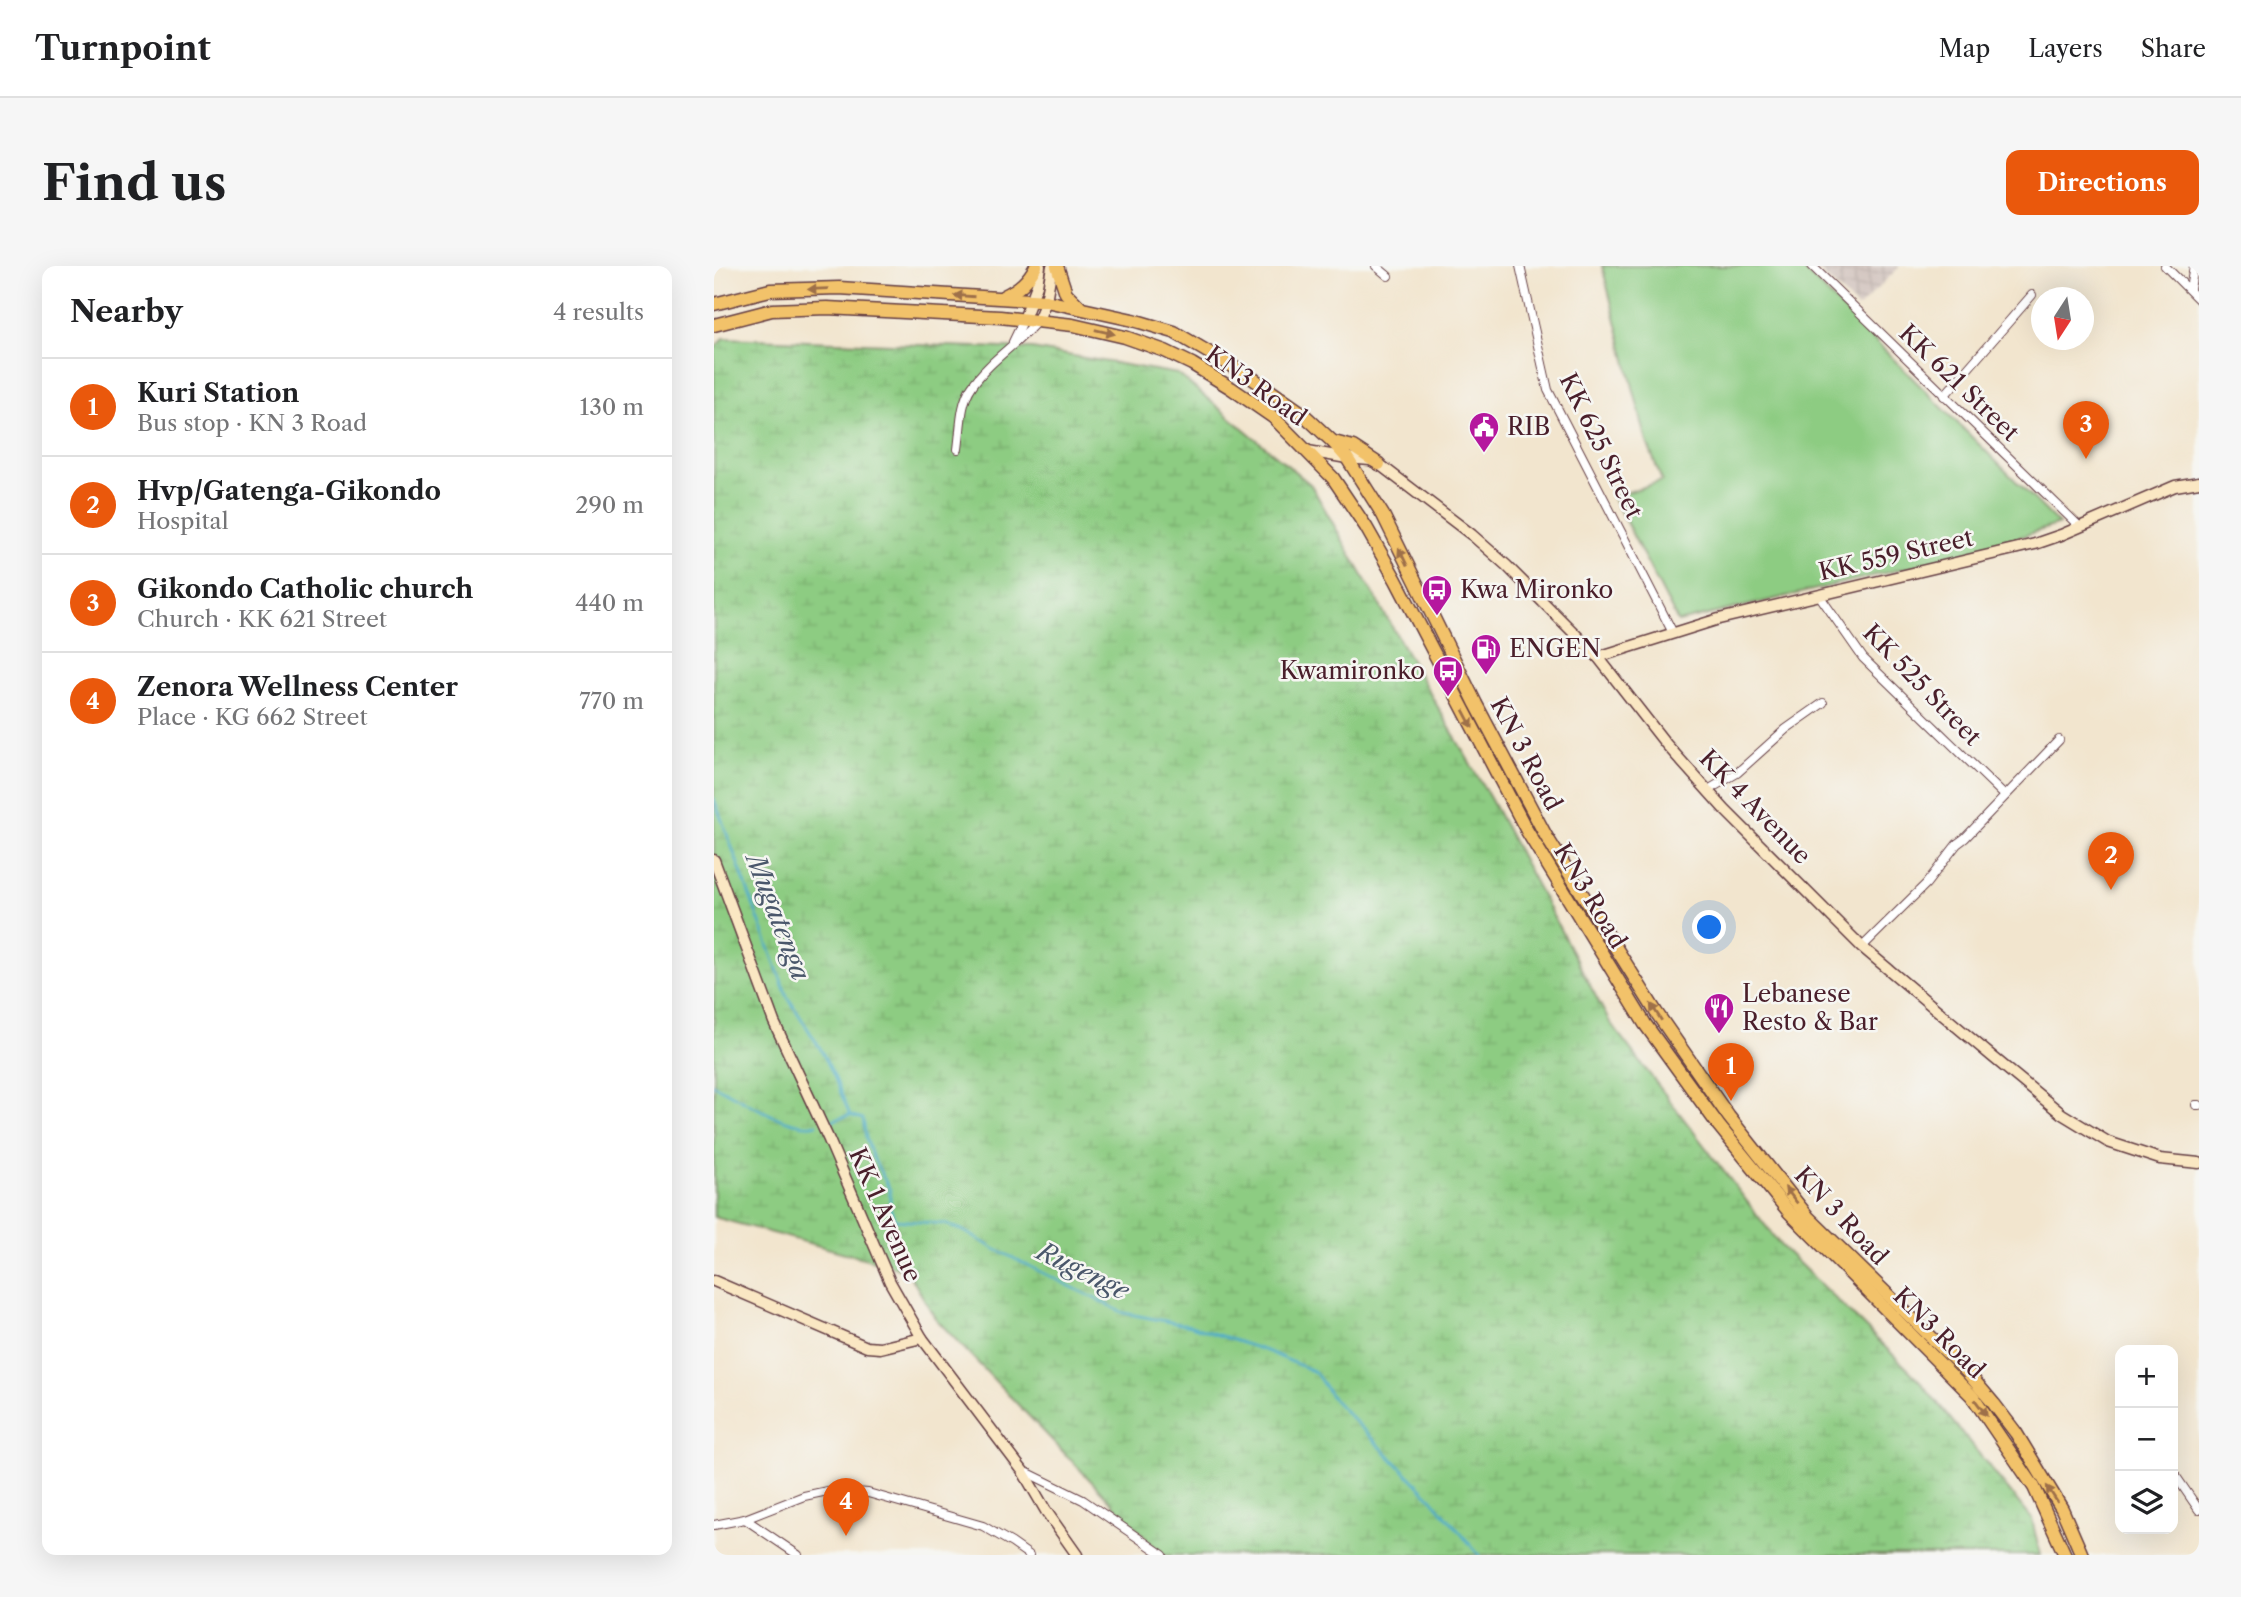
<!DOCTYPE html>
<html lang="en">
<head>
<meta charset="utf-8">
<style>
  :root { --surface:#fff; --page:#f6f6f6; --text:#202124; --muted:#757577; --line:#e0e0e0; --accent:#ea580c }
  body { margin:0; font-family:"Libre Caslon Text",serif; background:var(--page); color:var(--text) }
  .controls { position:absolute; right:21px; bottom:21px; display:grid; overflow:hidden; border-radius:14px; box-shadow:0 7px 28px #0002 }
  .controls button { width:63px; height:63px; display:grid; place-items:center; padding:0; border:0; border-bottom:2px solid var(--line); background:var(--surface); color:var(--text); font:35px sans-serif }
  .compass { position:absolute; left:1317px; top:21px; width:63px; height:63px; border-radius:50%; background:var(--surface); box-shadow:0 7px 28px #0002; rotate:192deg }
  .you { position:absolute; left:996px; top:662px; width:24px; height:24px; margin:-18px; border:5px solid #fff; border-radius:50%; background:#1a73e8; box-shadow:0 0 0 10px #1a73e833 }
  .badge { display:grid; place-items:center; width:46px; height:46px; border-radius:50%; background:var(--accent); color:#fff; font-size:23px; font-weight:700 }
  .pin { position:absolute; translate:-50% -58px; filter:drop-shadow(0 2px 4px #0008) }
  .pin::after { content:''; position:absolute; top:37px; width:24px; height:21px; background:inherit; clip-path:polygon(0 0,100% 0,50% 100%) }
  .list { margin:0; padding:0; list-style:none }
  h2 { display:flex; justify-content:space-between; align-items:center; height:91px; margin:0; padding:0 28px; font-size:30px }
  h2 small { font-size:23px; font-weight:400; color:var(--muted) }
  .list li { display:grid; grid-template-columns:46px 1fr auto; gap:21px; align-items:center; box-sizing:border-box; height:98px; padding:0 28px; border-top:2px solid var(--line) }
  .list b { display:block; font-size:26px; white-space:nowrap }
  .list p { margin:0; font-size:23px; white-space:nowrap; color:var(--muted) }
  .list em { font-size:23px; font-style:normal; color:var(--muted) }
  .icon { flex:none; width:38px; height:38px; fill:none; stroke:currentColor; stroke-width:2; stroke-linecap:round; stroke-linejoin:round }
  .map { position:relative; flex:none; width:1485px; height:1289px; overflow:hidden; border-radius:14px }
  header { display:flex; align-items:center; gap:42px; box-sizing:border-box; height:98px; padding:0 35px; background:var(--surface); border-bottom:2px solid var(--line) }
  header strong { font-size:33px }
  nav { display:flex; gap:38px; margin-inline-start:auto; font-size:24px }
  .intro { display:flex; align-items:center; justify-content:space-between; box-sizing:border-box; height:168px; padding:0 42px }
  h1 { margin:0; font-size:49px }
  .button { padding:18px 32px; border-radius:14px; background:var(--accent); color:#fff; font-size:24px; font-weight:700 }
  main { display:flex; gap:42px; padding:0 42px }
  aside { flex:1; background:var(--surface); border-radius:14px; box-shadow:0 7px 28px #0002 }
  .map>svg:first-child { display:block }
</style>
</head>
<body>
<header>
<strong>Turnpoint</strong>
<nav><a>Map</a><a>Layers</a><a>Share</a></nav>
</header>
<div class="intro"><h1>Find us</h1><a class="button">Directions</a></div>
<main>
<aside>
<h2>Nearby<small>4 results</small></h2>
<ul class="list">
<li><span class="badge">1</span><div><b>Kuri Station</b><p>Bus stop · KN 3 Road</p></div><em>130 m</em></li>
<li><span class="badge">2</span><div><b>Hvp/Gatenga-Gikondo</b><p>Hospital</p></div><em>290 m</em></li>
<li><span class="badge">3</span><div><b>Gikondo Catholic church</b><p>Church · KK 621 Street</p></div><em>440 m</em></li>
<li><span class="badge">4</span><div><b>Zenora Wellness Center</b><p>Place · KG 662 Street</p></div><em>770 m</em></li>
</ul>
</aside>
<div class="map">
<svg width="1485" height="1289" viewBox="0 0 1485 1289">
  <defs>
    <pattern id="industrial-grid" width="8" height="8" patternUnits="userSpaceOnUse" patternTransform="scale(1.75)"><rect width="8" height="8" fill="#cfc0ba"/><path d="M0 4h8M4 0v8" fill="none" stroke="#b3a5a0"/></pattern>
    <pattern id="wetland-marsh" width="20" height="14" patternUnits="userSpaceOnUse" patternTransform="scale(1.75)"><rect width="20" height="14" fill="#8dcc82"/><path d="M1 5h8M5 5V1M11 12h8M15 12V8" fill="none" stroke="#7baf70"/></pattern>
  </defs>
  <rect width="100%" height="100%" fill="#f6f6f2"/>
  <filter id="ink" filterUnits="userSpaceOnUse"><feTurbulence type="fractalNoise" baseFrequency=".0143" numOctaves="2"/><feDisplacementMap in="SourceGraphic" scale="14" xChannelSelector="R" yChannelSelector="G"/><feConvolveMatrix kernelMatrix="1 2 1 2 8 2 1 2 1" color-interpolation-filters="sRGB"/></filter>
  <filter id="wash" filterUnits="userSpaceOnUse"><feTurbulence type="fractalNoise" baseFrequency=".00686" numOctaves="4" result="noise"/><feDisplacementMap in="SourceGraphic" scale="28" xChannelSelector="R" yChannelSelector="G"/><feGaussianBlur stdDeviation="1.57" result="paint"/><feColorMatrix in="noise" values="0 0 0 0 0 0 0 0 0 0 0 0 0 0 0 0 0 1.4 0 .05"/><feComposite in="paint" operator="in"/></filter>
  <g filter="url(#wash)">
    <rect width="100%" height="100%" fill="#f2e5ce"/>
    <polygon fill="url(#industrial-grid)" points="1100,0 1186,0 1144,42"/>
    <polygon fill="#8dcc82" stroke="#6c7656" stroke-width="2" points="888,0 1086,0 1345,258 1264,285 964,356 899,231 948,215 933,176"/>
    <polygon fill="url(#wetland-marsh)" stroke="#6c7656" stroke-width="2" points="10,72 318,83 464,108 597,219 777,534 895,755 1067,980 1204,1113 1318,1253 1326,1289 448,1289 221,1052 193,1004 0,951 0,82"/>
    <g fill="none" stroke-linecap="round" stroke-linejoin="round">
      <g stroke="#4baaca" stroke-width="2.5">
        <polyline points="0,533 73,730 106,782 120,810 136,849"/>
        <path d="M 0,819 C 24,831 77,866 103,858"/>
        <polyline points="110,857 136,849 149,853 152,872 158,890 176,924 176,942 181,954 231,958 248,964 279,982 410,1047 477,1060 555,1086 601,1106 619,1133 718,1233 765,1289"/>
      </g>
    </g>
  </g>
  <g filter="url(#ink)">
    <g fill="none" stroke-linecap="round" stroke-linejoin="round">
      <g stroke="#633d43" stroke-width="10">
        <g id="minor">
          <polyline points="662,0 674,10"/>
          <polyline points="806,0 834,124 959,367"/>
          <polyline points="1098,0 1366,261"/>
          <polyline points="1451,0 1485,34"/>
          <polyline points="1476,23 1480,0"/>
          <polyline points="299,76 310,53"/>
          <polyline points="1230,130 1318,29"/>
          <path d="M 244,183 C 247,162 246,137 258,120 C 276,94 304,78 324,54"/>
          <polyline points="1105,329 1149,392 1291,530"/>
          <polyline points="994,524 1023,507 1072,463 1109,437"/>
          <polyline points="1148,681 1212,618 1243,578 1251,572 1345,474"/>
          <polyline points="1482,839 1485,839"/>
          <polyline points="308,1204 369,1234 449,1289"/>
          <polyline points="1459,1206 1485,1244"/>
          <polyline points="31,1253 84,1289"/>
          <polyline points="0,1259 31,1253 90,1230 118,1224 154,1227 269,1260 298,1277 315,1289"/>
        </g>
      </g>
      <g stroke="#633d43" stroke-width="13">
        <g id="secondary">
          <polyline points="310,53 323,19 326,0"/>
          <polyline points="324,54 332,35 338,0"/>
          <polyline points="594,185 633,192 656,194 665,198 758,269 792,299 884,391 952,478 1011,544 1148,681 1280,792 1348,848 1394,876 1446,893 1485,897"/>
          <polyline points="884,391 1005,353 1321,278 1347,269 1461,220 1485,216"/>
          <polyline points="0,594 60,756 115,874 176,1016 208,1072 308,1204 332,1245 363,1289"/>
          <polyline points="0,1015 153,1081 166,1082 208,1072"/>
        </g>
      </g>
      <g stroke="#633d43" stroke-width="15">
        <g id="trunk">
          <polyline points="343,0 352,27 366,41"/>
          <path d="M 290,30 C 305,23 314,15 322,0"/>
          <polyline points="0,38 56,24 125,22 332,35 419,54 460,66 538,112 588,147 619,176 633,192 669,249 762,438 832,570 942,746 1015,851 1094,951 1253,1106 1280,1138 1302,1167 1348,1243 1368,1289"/>
          <polyline points="0,59 58,44 113,42 286,51 359,59 411,71 451,85 478,98 517,122 559,151 619,212 652,261 682,314 813,565 931,758 1005,860 1075,946 1258,1130 1320,1221 1351,1289"/>
          <polyline points="620,176 639,181 665,198"/>
        </g>
      </g>
      <use href="#minor" stroke="#fff" stroke-width="8"/>
      <use href="#secondary" stroke="#fae7c3" stroke-width="10"/>
      <use href="#trunk" stroke="#f2c26a" stroke-width="12"/>
    </g>
    <defs><path id="oneway-solid" d="M-6-.8H1V-3.2L6.5 0L1 3.2V.8H-6Z" transform="scale(1.75)"/></defs>
    <g fill="#9e704a">
      <use href="#oneway-solid" transform="translate(104 23) rotate(178)"/>
      <use href="#oneway-solid" transform="translate(250 30) rotate(-176)"/>
      <use href="#oneway-solid" transform="translate(391 66) rotate(13)"/>
      <use href="#oneway-solid" transform="translate(689 291) rotate(-116)"/>
      <use href="#oneway-solid" transform="translate(754 453) rotate(62)"/>
      <use href="#oneway-solid" transform="translate(942 746) rotate(-123)"/>
      <use href="#oneway-solid" transform="translate(1077 929) rotate(-128)"/>
      <use href="#oneway-solid" transform="translate(1267 1142) rotate(53)"/>
      <use href="#oneway-solid" transform="translate(1338 1228) rotate(-123)"/>
    </g>
  </g>
  <defs>
    <g id="civic-pin" transform="scale(1.575)"><path d="M0 17L-7.5 6A9.5 9.5 0 1 1 7.5 6Z" fill="#b5179e" stroke="#f6f6f2"/><path d="M-.6-6.5H3V-4.5H.6V-3L4-1V1h2V6H-6V1h2V-1L-.6-3ZM-1.2 2.5V6h2.4V2.5Z" fill="#fff"/></g>
    <g id="bus-pin" transform="scale(1.575)"><path d="M0 17L-7.5 6A9.5 9.5 0 1 1 7.5 6Z" fill="#b5179e" stroke="#f6f6f2"/><path d="M-5-6H5V4H4V6H2V4H-2V6H-4V4H-5ZM-3.5-4V0h7V-4ZM-3.5 1.2v1.5H-2V1.2ZM2 1.2v1.5H3.5V1.2Z" fill="#fff"/></g>
    <g id="fuel-pin" transform="scale(1.575)"><path d="M0 17L-7.5 6A9.5 9.5 0 1 1 7.5 6Z" fill="#b5179e" stroke="#f6f6f2"/><path d="M-5.5-6h7V0h2V4h1.3V-2.5L3-4.5l.8-.8L6-3V5H2.5V1h-1V6h-7ZM-4.2-4.7v3.2H.2V-4.7Z" fill="#fff"/></g>
    <g id="restaurant-pin" transform="scale(1.575)"><path d="M0 17L-7.5 6A9.5 9.5 0 1 1 7.5 6Z" fill="#b5179e" stroke="#f6f6f2"/><path d="M-5-6h1v4h1v-4h1v4h1v-4h1v5L-1.5 .5V6h-2V.5L-5-1ZM5-6V6H3V1.5H1.5Q1.5-4 5-6Z" fill="#fff"/></g>
  </defs>
  <g fill-rule="evenodd">
    <use href="#civic-pin" x="770" y="161"/>
    <use href="#bus-pin" x="723" y="324"/>
    <use href="#fuel-pin" x="772" y="383"/>
    <use href="#bus-pin" x="734" y="405"/>
    <use href="#restaurant-pin" x="1005" y="742"/>
  </g>
  <g text-anchor="middle" stroke-width="5" stroke-linejoin="round" paint-order="stroke">
    <g font-size="24" fill="#4a1f2b" stroke="#f6f6f2">
      <text transform="translate(1245 117) rotate(44)" y="8">KK 621 Street</text>
      <text transform="translate(542 120) rotate(36)" y="8">KN3 Road</text>
      <text transform="translate(887 180) rotate(64)" y="8">KK 625 Street</text>
      <text transform="translate(1182 289) rotate(-13)" y="8">KK 559 Street</text>
      <text transform="translate(1208 419) rotate(46)" y="8">KK 525 Street</text>
      <text transform="translate(812 488) rotate(62)" y="8">KN 3 Road</text>
      <text transform="translate(1041 541) rotate(46)" y="8">KK 4 Avenue</text>
      <text transform="translate(876 630) rotate(59)" y="8">KN3 Road</text>
      <text transform="translate(171 949) rotate(66)" y="8">KK 1 Avenue</text>
      <text transform="translate(1127 950) rotate(47)" y="8">KN 3 Road</text>
      <text transform="translate(1225 1067) rotate(45)" y="8">KN3 Road</text>
    </g>
    <g font-size="24" fill="#4a1f2b" stroke="#f6f6f2" text-anchor="start">
      <text x="793" y="169">RIB</text>
      <text x="746" y="332">Kwa Mironko</text>
      <text x="795" y="391">ENGEN</text>
      <text x="711" y="413" text-anchor="end">Kwamironko</text>
      <text x="1028" y="736">Lebanese<tspan x="1028" dy="28">Resto &amp; Bar</tspan></text>
    </g>
    <g font-size="26" font-style="italic" fill="#4a576b" stroke="#f6f6f2">
      <text transform="translate(64 651) rotate(69)" y="9">Mugatenga</text>
      <text transform="translate(369 1005) rotate(26)" y="9">Rugenge</text>
    </g>
  </g>
</svg>
<div class="controls">
<button>+</button>
<button>−</button>
<button><svg class="icon" aria-label="layers" viewBox="0 0 24 24"><path d="M12 4l9 5-9 5-9-5zM3 14l9 5 9-5"/></svg></button>
</div>
<svg class="compass" viewBox="-18 -18 36 36"><path d="M0-13l5 13h-10z" fill="#e53935"/><path d="M0 13l5-13h-10z" fill="#757577"/></svg>
<div class="you"></div>
<div class="pin badge" style="left:1017px;top:835px">1</div>
<div class="pin badge" style="left:1397px;top:624px">2</div>
<div class="pin badge" style="left:1372px;top:193px">3</div>
<div class="pin badge" style="left:132px;top:1270px">4</div>
</div>
</main>
</body>
</html>
